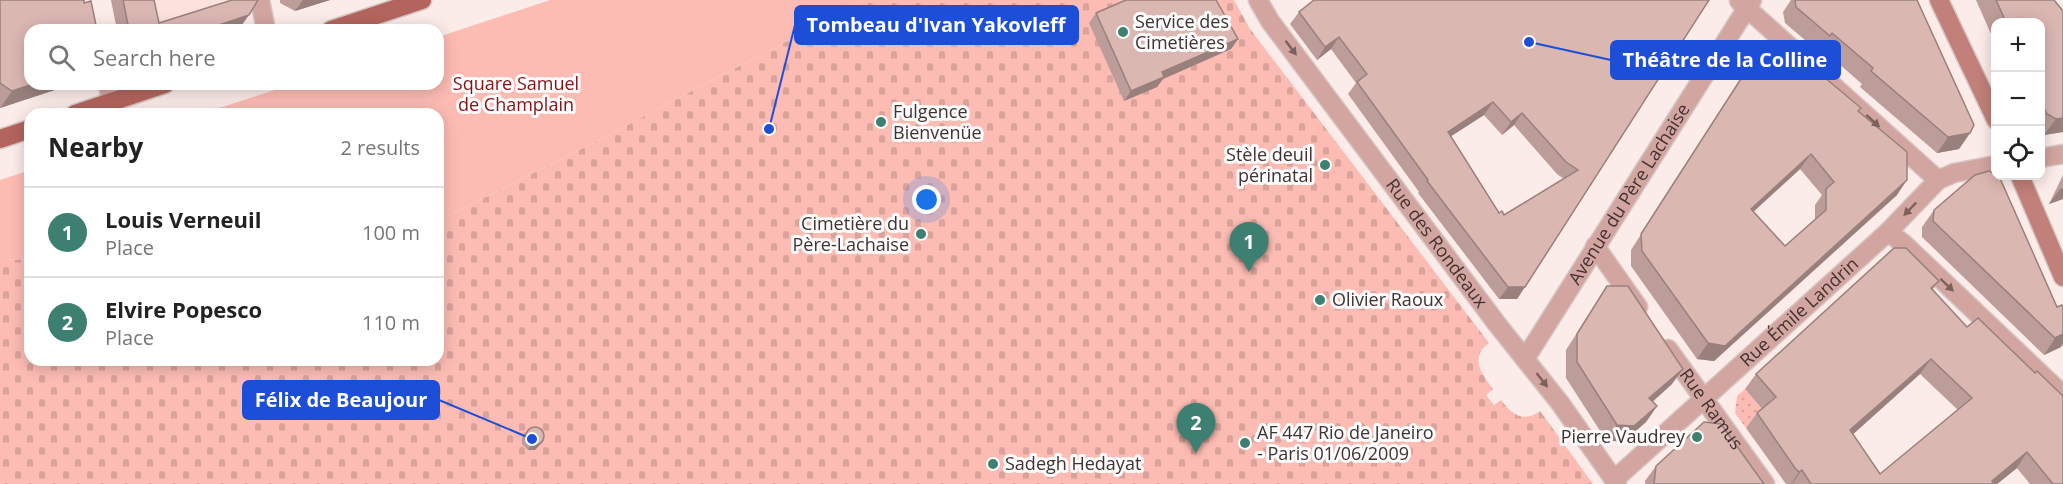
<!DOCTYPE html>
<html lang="en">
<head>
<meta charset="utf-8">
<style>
  :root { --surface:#fff; --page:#f6f6f6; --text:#222; --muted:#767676; --line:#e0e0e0; --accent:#3d7f70 }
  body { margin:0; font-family:"Open Sans",sans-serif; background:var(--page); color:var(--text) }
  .controls { position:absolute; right:18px; top:18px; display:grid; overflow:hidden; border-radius:12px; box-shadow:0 3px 15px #0003 }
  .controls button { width:54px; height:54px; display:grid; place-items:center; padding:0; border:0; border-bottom:2px solid var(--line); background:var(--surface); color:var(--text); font:30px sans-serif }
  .you { position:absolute; left:927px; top:200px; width:21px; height:21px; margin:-15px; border:4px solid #fff; border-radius:50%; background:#1a73e8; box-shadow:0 0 0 9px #1a73e833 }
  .badge { display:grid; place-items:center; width:39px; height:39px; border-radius:50%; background:var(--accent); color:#fff; font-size:20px; font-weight:700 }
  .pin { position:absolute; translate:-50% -50px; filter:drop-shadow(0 2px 3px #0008) }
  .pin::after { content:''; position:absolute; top:32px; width:21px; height:18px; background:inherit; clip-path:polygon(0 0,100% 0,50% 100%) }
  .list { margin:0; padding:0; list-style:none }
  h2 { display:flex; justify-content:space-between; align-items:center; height:78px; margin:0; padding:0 24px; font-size:26px }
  h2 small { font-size:20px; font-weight:400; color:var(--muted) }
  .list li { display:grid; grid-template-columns:39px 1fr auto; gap:18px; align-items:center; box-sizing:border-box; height:90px; padding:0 24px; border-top:2px solid var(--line) }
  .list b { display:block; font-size:22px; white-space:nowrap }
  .list p { margin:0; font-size:20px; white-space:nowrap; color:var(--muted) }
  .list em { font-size:20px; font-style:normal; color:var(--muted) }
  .icon { flex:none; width:33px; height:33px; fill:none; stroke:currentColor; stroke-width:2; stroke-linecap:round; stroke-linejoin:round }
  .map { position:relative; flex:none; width:2063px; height:484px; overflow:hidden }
  .search { position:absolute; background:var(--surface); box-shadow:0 3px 15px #0003; left:24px; top:24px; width:420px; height:66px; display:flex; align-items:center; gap:15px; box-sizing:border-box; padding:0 21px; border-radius:18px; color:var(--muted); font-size:22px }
  .panel { position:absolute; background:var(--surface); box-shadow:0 3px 15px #0003; left:24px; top:108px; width:420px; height:258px; border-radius:18px }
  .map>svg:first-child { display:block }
</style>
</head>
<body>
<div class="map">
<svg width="2063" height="484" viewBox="0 0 2063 484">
  <defs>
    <pattern id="cemetery-stones" width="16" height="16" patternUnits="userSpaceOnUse" patternTransform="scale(1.5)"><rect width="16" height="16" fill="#fcbcb4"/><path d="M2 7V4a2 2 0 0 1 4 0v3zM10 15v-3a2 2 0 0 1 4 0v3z" fill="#d9a29b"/></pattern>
    <pattern id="garden-dots" width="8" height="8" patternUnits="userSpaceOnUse" patternTransform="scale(1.5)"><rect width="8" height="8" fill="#fcbcb4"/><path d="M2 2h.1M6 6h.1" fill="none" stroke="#d9a29b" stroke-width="1.8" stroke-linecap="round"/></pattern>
  </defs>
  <rect width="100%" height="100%" fill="#fbebe9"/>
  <polygon fill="#fde1dd" points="111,0 245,0 248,15 237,30 117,30"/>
  <path fill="url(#cemetery-stones)" d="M 865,0 L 1234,0 L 1250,29 L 1489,343 C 1468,358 1483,375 1493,389 L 1486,395 L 1494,405 L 1501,400 C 1511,413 1522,424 1540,411 L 1593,484 L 0,484 L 0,260 L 30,259 L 30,360 L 438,360 L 438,221 L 595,142 Z"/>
  <g fill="#fcbcb4">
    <polygon points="550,0 865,0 595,142 438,221 438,114 201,114 293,84 438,84 438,37"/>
    <polygon points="30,170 30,259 0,260 0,180"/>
  </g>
  <polygon fill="url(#garden-dots)" points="1745,389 1765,413 1746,428 1735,413 1737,396"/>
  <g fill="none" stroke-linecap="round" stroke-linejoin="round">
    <g stroke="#d6c6c4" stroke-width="21">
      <g id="street">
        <polyline points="260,0 266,30"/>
        <path id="s1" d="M 1258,0 L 1270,21 L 1497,324 L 1560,403 L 1617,484"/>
        <polyline points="1739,1 1938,180"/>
        <polyline points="108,84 111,102"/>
        <polyline points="2040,158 2063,154"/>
        <polyline points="1888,232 1904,244 2063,395"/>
        <polyline points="1595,246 1638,307"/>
        <path id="s2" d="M 1668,349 L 1765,484"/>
        <path id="s3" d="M 1525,359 L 1752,0"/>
        <path id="s4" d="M 1614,480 L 1888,232 L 1938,180 L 1954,173 L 1996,165"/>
      </g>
    </g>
    <g stroke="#d6c6c4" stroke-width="21">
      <g id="secondary">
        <polyline points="1939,0 1996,120"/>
        <polyline points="2020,176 2063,277"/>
      </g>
    </g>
    <g stroke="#d6c6c4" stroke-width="21">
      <g id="primary">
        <polyline points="331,30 422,0"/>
        <polyline points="75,114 165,84"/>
        <polyline points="0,139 30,129"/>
      </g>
    </g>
    <use href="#street" stroke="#d2a5a0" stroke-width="18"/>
    <use href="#secondary" stroke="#c18079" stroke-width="18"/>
    <use href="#primary" stroke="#b3655d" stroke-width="18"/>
  </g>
  <g fill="#bc9d99" fill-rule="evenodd">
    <polygon points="0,0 30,84 73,84 0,108"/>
    <polygon points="111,0 154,0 159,23 239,29 117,30"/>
    <polygon points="280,0 330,0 295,11 280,3"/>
    <path d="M 1709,0 L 1517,299 L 1499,299 L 1418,193 L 1419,192 L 1348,94 L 1356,83 L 1331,49 L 1317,60 L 1290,24 L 1299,12 ZM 1484,115 L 1502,135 L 1514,125 L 1557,174 L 1564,179 L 1504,215 L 1499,213 L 1451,136 Z"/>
    <polygon points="1791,0 1917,0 1970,133 1959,149 1937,153 1860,87 1862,84 1822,49 1819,52 1785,23 1783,12"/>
    <polygon points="1976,0 2054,0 2063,132 2044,135 2040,134 2040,22 1995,22 1995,43"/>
    <polygon points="1096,13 1238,39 1231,49 1163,79 1157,87 1124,101 1089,23"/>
    <path d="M 1764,43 L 1859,111 L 1897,195 L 1714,361 L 1697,359 L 1631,266 L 1631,250 ZM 1800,169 L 1822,195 L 1815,205 L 1815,219 L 1785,246 L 1753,212 Z"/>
    <polygon points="1975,175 2061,347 2044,355 1922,237 1922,227 1934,210"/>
    <polygon points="2063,175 2063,199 2049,204"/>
    <path d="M 1939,281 L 1933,289 L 2063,484 L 2030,484 L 2017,468 L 1997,484 L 1786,484 L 1746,428 L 1757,413 L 1762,409 L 1745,389 L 1756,374 ZM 1920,374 L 1958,410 L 1880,474 L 1853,434 Z"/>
    <polygon points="1607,286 1672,384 1652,402 1657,406 1646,422 1623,442 1606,440 1566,378 1566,350"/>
    <polygon points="525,432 544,440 535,450 528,450 522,444 522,437"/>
    <polygon points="1656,466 1764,484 1645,484 1645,481"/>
  </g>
  <g fill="#99807d">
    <polygon points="303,0 330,0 295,11"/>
    <polygon points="249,15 239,29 237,30 204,30"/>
    <polygon points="1339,37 1331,49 1317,60 1325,47"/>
    <polygon points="1238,39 1231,49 1163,79 1157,87 1124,101 1131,91 1162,72"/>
    <polygon points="33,84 73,84 0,108 12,91"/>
    <polygon points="1493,102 1484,115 1439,144 1448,132"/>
    <polygon points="1522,113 1514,125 1502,135 1511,122"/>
    <polygon points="2063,118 2063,132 2044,135 2056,119"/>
    <polygon points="1970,133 1959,149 1937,153 1948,137"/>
    <polygon points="1811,154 1800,169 1740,224 1751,209"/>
    <polygon points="1907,180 1897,195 1714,361 1697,359 1708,343"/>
    <polygon points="2063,188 2063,199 2049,204 2060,189"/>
    <polygon points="1508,287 1525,287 1517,299 1499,299"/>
    <polygon points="2063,334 2063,344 2061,347 2044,355 2055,338"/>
    <polygon points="1931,359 1920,374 1840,446 1850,430"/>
    <polygon points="1683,369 1672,384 1639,414 1649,398"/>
    <polygon points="1657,406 1646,422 1623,442 1606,440 1617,425"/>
    <polygon points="544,440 535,450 528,450 531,445"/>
    <polygon points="2027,452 2017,468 1997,484 1990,484 1992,481"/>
    <polygon points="1802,470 1792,484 1791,484 1799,472"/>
  </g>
  <g fill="#dbb7b2" stroke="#99807d" stroke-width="1.5" fill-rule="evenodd">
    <polygon points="0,0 84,0 84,3 91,1 97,30 30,30 30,84 33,84 12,91 0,83"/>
    <polygon points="123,0 154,0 159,23 232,0 258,0 249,15 204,30 129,30"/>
    <polygon points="1126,0 1216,0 1238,39 1162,72 1164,77 1131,91 1096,13"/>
    <path d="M 1314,0 L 1709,0 L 1525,287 L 1508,287 L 1427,181 L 1428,180 L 1357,82 L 1367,74 L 1339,37 L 1325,47 L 1299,12 ZM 1493,102 L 1511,122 L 1522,113 L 1566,162 L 1578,170 L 1504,215 L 1502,211 L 1499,213 L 1448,132 Z"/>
    <polygon points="1795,0 1917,0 1974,125 1970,133 1948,137 1871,71 1873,68 1832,33 1830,36 1796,7"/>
    <polygon points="1996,0 2054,0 2063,11 2063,118 2056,119 2047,114 2040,100 2040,22 2006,22"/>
    <path d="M 1781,41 L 1861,108 L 1858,111 L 1907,152 L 1907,180 L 1725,346 L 1708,343 L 1642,251 L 1641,234 L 1764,43 ZM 1811,154 L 1834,182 L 1826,189 L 1826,210 L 1785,246 L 1751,209 Z"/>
    <polygon points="1989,171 1995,174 1995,176 1999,176 2057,307 2062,305 2063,308 2063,334 2055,338 1933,221 1934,210 1975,175"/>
    <path d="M 1894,248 L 1906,248 L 1939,281 L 1931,288 L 1967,327 L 1978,318 L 2035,373 L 2037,371 L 2063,396 L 2063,484 L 2053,484 L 2027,452 L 1992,481 L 1994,484 L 1811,484 L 1802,470 L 1799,472 L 1795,468 L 1757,413 L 1776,397 L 1756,374 ZM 1931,359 L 1972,398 L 1880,474 L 1850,430 Z"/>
    <polygon points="1607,286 1628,286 1683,369 1649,398 1657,406 1634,426 1617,425 1577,362 1577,334"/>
    <polygon points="1704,422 1721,424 1764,484 1654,484 1656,466"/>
    <circle cx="535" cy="436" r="9"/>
  </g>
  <defs><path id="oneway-solid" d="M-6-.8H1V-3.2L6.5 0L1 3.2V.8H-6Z" transform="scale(1.5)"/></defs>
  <g fill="#7b605d">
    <use href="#oneway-solid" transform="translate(1291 48) rotate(53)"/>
    <use href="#oneway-solid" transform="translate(1873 121) rotate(42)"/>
    <use href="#oneway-solid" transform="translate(1910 209) rotate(134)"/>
    <use href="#oneway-solid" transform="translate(1947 285) rotate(44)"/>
    <use href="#oneway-solid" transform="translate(1542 380) rotate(52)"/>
  </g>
  <g fill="#3d7f70" stroke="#fcfcfc" stroke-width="2">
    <circle cx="1123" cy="32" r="6"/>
    <circle cx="881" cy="122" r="6"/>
    <circle cx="1325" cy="165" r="6"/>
    <circle cx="921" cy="234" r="6"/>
    <circle cx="1320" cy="300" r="6"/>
    <circle cx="1697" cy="437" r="6"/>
    <circle cx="1245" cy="443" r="6"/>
    <circle cx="993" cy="464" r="6"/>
  </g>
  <g text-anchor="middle" stroke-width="6" stroke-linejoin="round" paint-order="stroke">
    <g font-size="18" fill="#413231" stroke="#fcfcfc" text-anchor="start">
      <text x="1135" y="28">Service des<tspan x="1135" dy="21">Cimetières</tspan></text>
      <text x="893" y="118">Fulgence<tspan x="893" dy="21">Bienvenüe</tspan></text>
      <text x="1313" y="161" text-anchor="end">Stèle deuil<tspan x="1313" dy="21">périnatal</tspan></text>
      <text x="909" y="230" text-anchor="end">Cimetière du<tspan x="909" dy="21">Père-Lachaise</tspan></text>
      <text x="1332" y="306">Olivier Raoux</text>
      <text x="1257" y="439">AF 447 Rio de Janeiro<tspan x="1257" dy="21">- Paris 01/06/2009</tspan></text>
      <text x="1685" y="443" text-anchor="end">Pierre Vaudrey</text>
      <text x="1005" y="470">Sadegh Hedayat</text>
    </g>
    <g font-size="18" fill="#871114" stroke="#fcfcfc">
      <text x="516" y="90">Square Samuel<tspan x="516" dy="21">de Champlain</tspan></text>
    </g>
    <g font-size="18" fill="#413231" stroke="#fcfcfc">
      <text dy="6" stroke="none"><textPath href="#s3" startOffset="195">Avenue du Père Lachaise</textPath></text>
      <text dy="6" stroke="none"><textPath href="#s1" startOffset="302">Rue des Rondeaux</textPath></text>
      <text dy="6" stroke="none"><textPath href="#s4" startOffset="250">Rue Émile Landrin</textPath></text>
      <text dy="6" stroke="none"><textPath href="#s2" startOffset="74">Rue Ramus</textPath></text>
    </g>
  </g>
  <path fill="none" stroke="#1d4ed8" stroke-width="2" d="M769 129L795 25M1529 42L1611 60M532 439L439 400"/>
  <g fill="#1d4ed8" stroke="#fcfcfc" stroke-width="2">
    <circle cx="769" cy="129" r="6"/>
    <circle cx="1529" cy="42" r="6"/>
    <circle cx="532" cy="439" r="6"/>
  </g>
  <g fill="#1d4ed8" stroke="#1d4ed8" stroke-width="2">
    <rect x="795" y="6" width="283" height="38" rx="6"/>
    <rect x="1611" y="41" width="229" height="38" rx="6"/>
    <rect x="243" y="381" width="196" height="38" rx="6"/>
  </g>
  <g font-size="20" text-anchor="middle" font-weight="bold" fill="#fff">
    <text x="936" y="32">Tombeau d'Ivan Yakovleff</text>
    <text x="1725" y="67">Théâtre de la Colline</text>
    <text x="341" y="407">Félix de Beaujour</text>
  </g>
</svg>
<div class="controls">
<button>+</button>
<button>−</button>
<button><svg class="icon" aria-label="locate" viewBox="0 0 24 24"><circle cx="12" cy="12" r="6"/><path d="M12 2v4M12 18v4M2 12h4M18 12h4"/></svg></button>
</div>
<div class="you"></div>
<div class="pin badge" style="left:1249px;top:272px">1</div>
<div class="pin badge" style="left:1196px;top:453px">2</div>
<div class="search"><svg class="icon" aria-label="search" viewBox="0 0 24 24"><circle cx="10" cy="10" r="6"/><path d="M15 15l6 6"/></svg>Search here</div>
<section class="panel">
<h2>Nearby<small>2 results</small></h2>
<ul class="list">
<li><span class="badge">1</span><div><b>Louis Verneuil</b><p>Place</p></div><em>100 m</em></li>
<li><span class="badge">2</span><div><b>Elvire Popesco</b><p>Place</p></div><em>110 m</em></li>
</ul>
</section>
</div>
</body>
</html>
